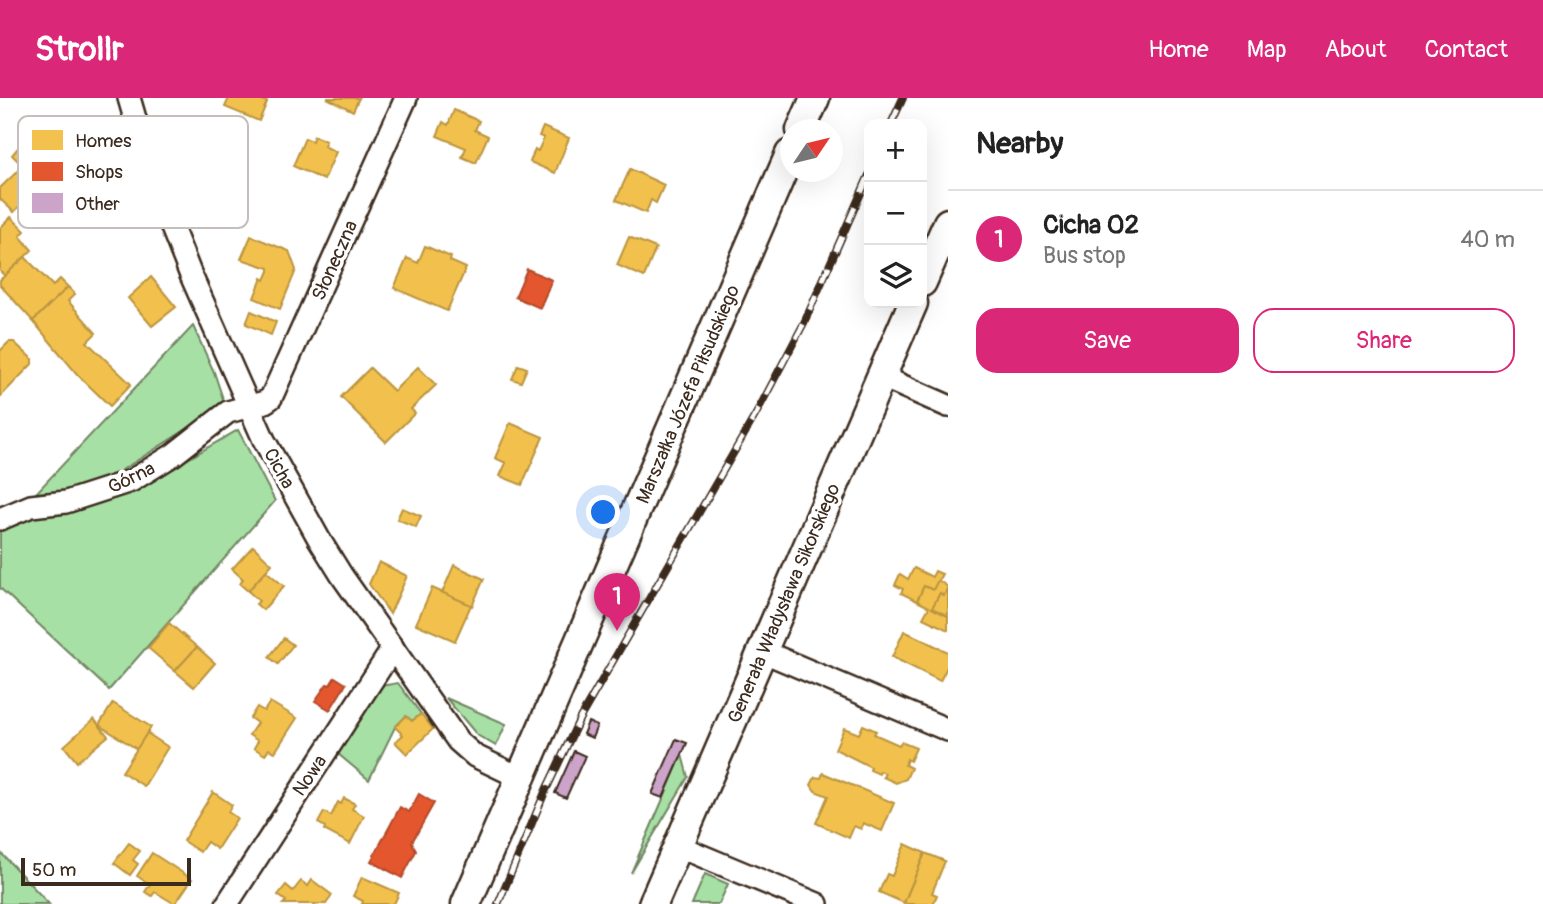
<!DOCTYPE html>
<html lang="en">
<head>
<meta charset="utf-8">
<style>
  :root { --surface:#fff; --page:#f6f6f6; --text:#222; --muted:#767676; --line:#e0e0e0; --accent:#db2777 }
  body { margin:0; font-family:Pangolin,sans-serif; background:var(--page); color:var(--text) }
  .controls { position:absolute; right:21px; top:21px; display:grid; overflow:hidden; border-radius:14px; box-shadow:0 7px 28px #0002 }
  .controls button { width:63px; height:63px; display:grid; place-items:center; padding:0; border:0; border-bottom:2px solid var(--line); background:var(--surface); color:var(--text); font:35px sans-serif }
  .compass { position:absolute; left:780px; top:21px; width:63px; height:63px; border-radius:50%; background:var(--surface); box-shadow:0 7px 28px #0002; rotate:55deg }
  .scale { position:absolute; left:21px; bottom:18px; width:170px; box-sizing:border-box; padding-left:7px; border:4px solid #3b2a1e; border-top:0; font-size:19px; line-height:24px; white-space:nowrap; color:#3b2a1e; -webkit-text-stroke:5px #fff; paint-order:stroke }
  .you { position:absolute; left:604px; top:415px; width:24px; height:24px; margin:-18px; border:5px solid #fff; border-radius:50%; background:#1a73e8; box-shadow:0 0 0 10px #1a73e833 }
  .badge { display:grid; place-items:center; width:46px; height:46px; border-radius:50%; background:var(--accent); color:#fff; font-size:23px; font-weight:700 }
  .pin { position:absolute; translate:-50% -58px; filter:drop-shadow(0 2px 4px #0008) }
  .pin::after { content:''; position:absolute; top:37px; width:24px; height:21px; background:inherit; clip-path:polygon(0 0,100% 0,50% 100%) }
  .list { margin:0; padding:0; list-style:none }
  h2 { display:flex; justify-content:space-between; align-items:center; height:91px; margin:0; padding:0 28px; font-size:30px }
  h2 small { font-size:23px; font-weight:400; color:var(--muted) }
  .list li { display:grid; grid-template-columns:46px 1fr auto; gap:21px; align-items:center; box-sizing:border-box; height:98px; padding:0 28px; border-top:2px solid var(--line) }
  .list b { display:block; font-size:26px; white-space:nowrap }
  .list p { margin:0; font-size:23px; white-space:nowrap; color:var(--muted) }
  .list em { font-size:23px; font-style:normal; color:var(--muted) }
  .actions { display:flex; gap:14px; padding:21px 28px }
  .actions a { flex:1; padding:16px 0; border:2px solid var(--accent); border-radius:21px; text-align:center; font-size:24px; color:var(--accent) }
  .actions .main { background:var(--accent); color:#fff }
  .icon { flex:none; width:38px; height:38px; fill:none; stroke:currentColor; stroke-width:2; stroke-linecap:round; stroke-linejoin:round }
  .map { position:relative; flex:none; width:948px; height:806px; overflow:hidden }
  header { display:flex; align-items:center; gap:42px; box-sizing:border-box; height:98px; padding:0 35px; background:var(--accent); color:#fff }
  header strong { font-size:33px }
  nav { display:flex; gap:38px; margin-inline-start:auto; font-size:24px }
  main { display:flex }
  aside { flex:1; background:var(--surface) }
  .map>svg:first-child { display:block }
</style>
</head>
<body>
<header>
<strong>Strollr</strong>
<nav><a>Home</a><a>Map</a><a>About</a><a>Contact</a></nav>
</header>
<main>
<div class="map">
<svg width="948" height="806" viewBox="0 0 948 806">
  <rect width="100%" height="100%" fill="#fff"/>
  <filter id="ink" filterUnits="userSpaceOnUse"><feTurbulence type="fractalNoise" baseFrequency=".0143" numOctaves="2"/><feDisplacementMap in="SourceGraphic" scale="14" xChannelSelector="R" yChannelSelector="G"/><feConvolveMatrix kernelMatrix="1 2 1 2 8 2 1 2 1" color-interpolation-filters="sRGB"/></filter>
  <g filter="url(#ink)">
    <g fill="#a7e0a5" stroke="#718562" stroke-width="2">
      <polygon points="193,228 214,274 225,307 106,382 67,393 36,395"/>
      <polygon points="238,332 275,403 109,592 0,490 0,433 9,423 82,411 131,394"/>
      <polygon points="398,585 421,616 412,623 406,618 395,629 369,682 337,655 381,588"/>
      <polygon points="446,600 506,626 496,648 477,637"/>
      <polygon points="682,657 688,679 631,775"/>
      <polygon points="0,754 49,806 0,806"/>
      <polygon points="705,776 728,786 719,806 692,806"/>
    </g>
    <g fill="#f2c14e" stroke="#bb9440" stroke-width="2">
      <polygon points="229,0 257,0 267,4 259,23 225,9"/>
      <polygon points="327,0 359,0 353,13"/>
      <polygon points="454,12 479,23 475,32 488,38 476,65 462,59 466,50 437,38 443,24 448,27"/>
      <polygon points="543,29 569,40 555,75 530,64 535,51 538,53 544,40 539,38"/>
      <polygon points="314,38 326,43 324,48 336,54 324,82 293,68 305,40 312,43"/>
      <polygon points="22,45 53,74 14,114 0,101 0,90 23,68 12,57"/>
      <polygon points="630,71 664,87 656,105 651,102 646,115 616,102"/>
      <polygon points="11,119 25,133 20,138 32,152 5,178 0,173 0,130"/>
      <polygon points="251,138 289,153 296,172 280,211 254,200 262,180 265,182 269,173 269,170 241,161"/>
      <polygon points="629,139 656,150 644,179 617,167"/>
      <polygon points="425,148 451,159 450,163 466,170 447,213 394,190 407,160 418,165"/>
      <polygon points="25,159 53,188 60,181 68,189 33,223 0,187 0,182"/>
      <polygon points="151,179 176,209 152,228 128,200"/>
      <polygon points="68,189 75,196 68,203 96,235 87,244 131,286 110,308 77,276 33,223"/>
      <polygon points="251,213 276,224 271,237 246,226"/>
      <polygon points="9,244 14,244 32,261 32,266 0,299 0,253"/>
      <polygon points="518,267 527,270 521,284 512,281"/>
      <polygon points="418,269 436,287 411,311 415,315 386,344 341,299 370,270 394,293"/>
      <polygon points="510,325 543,339 522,387 500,378 506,365 495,360"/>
      <polygon points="402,410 421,418 416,429 397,421"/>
      <polygon points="253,448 272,466 248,493 240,486 243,481 232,471"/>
      <polygon points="379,464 407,478 390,516 369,486"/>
      <polygon points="454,467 484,481 472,508 442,495"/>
      <polygon points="914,470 932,479 935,473 942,476 933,492 924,488 917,503 901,495 903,491 895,487 900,476 908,481"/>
      <polygon points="266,473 284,488 263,512 256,506 259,503 248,493"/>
      <polygon points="938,482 948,489 944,498 940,495 932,510 948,518 948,532 923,520 929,509 917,503 924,488 933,492"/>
      <polygon points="948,489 948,518 932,510 940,495 944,498"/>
      <polygon points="432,490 471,507 455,543 416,526"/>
      <polygon points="169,525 197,549 175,573 148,550"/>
      <polygon points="904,533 948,554 948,567 940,583 892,559"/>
      <polygon points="284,540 293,547 278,566 269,559"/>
      <polygon points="197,549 215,565 194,589 175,573"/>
      <polygon points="270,604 297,620 275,654 269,651 265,657 254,650 258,643 249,637 257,625 250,620 257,609 264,613"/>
      <polygon points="113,605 151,629 137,651 99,627"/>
      <polygon points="421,616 433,631 407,656 395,644 403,637 395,629 406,618 412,623"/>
      <polygon points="94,621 108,638 77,664 64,648"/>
      <polygon points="863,627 876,633 874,636 899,647 901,644 916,650 910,663 907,661 905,667 911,670 906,681 896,685 883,679 885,675 880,673 879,676 870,672 871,669 835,651 844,630 859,636"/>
      <polygon points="147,635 168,649 144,688 122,674"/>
      <polygon points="823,675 894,705 882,733 863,725 861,731 854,728 849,740 816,725 828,698 815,693 811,687 815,679 821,680"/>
      <polygon points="213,694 232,707 228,714 237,720 217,751 207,744 200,754 183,743"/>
      <polygon points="344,700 355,706 352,711 364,718 350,746 324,732 325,729 318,725 324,714 331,718 338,704 341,706"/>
      <polygon points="129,745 140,753 133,762 138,766 130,777 114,765"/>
      <polygon points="905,746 925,755 904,805 879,794 887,776 892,778"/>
      <polygon points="152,755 192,781 175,806 155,794 152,798 145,794 150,786 137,778"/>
      <polygon points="925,755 945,763 932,795 937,797 933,806 907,806 904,805"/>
      <polygon points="362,779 399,795 394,806 362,806 363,803 353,798"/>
      <polygon points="312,782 332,797 326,806 283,806 286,803 278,797 286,787 293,793 301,783 308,788"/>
    </g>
    <g fill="#e4572e" stroke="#b14a29" stroke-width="2">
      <polygon points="527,171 552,182 540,210 515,199"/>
      <polygon points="335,579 346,586 330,612 315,603 327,586 330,587"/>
      <polygon points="419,696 434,705 412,744 416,753 402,780 371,763 400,709 409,714"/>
    </g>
    <g fill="#cca3c9" stroke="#3b2a1e" stroke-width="2">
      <polygon points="588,624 597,628 592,640 583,636"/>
      <polygon points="676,641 687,645 663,700 652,696"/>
      <polygon points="574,653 585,658 566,700 555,695"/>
    </g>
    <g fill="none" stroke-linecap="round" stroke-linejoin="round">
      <g stroke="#3b2a1e" stroke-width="26">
        <g id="minor">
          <polyline points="129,0 152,79 190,175 264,342 319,441 342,478 458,643 475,658 521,680"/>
          <polyline points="880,278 948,308"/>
          <polyline points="0,421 31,408 66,404 131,383 173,357 228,314 265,304 271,300 406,0"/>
          <polyline points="762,553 948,632"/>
          <polyline points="678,748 817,806"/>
          <polyline points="227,806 393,550"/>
        </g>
      </g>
      <g stroke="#3b2a1e" stroke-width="33">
        <g id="secondary">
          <polyline points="801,32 815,0"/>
          <polyline points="922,184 948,125"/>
          <polyline points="466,806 790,56"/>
          <polyline points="653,806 913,205"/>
        </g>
      </g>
      <use href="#minor" stroke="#fff" stroke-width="21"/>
      <use href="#secondary" stroke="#fff" stroke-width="28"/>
      <g stroke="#3b2a1e" stroke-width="8">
        <g id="rail">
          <polyline points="891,26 903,0"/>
          <polyline points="498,806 545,694 580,620 756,316 804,225 869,77"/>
        </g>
      </g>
      <use href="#rail" stroke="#fff" stroke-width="5" stroke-dasharray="16" stroke-linecap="butt"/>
    </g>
  </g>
  <g text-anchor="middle" stroke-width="7" stroke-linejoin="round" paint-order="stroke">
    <g font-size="19" fill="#3b2a1e" stroke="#fff">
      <text transform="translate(334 162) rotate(-66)" y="7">Słoneczna</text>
      <text transform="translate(687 296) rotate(-67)" y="7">Marszałka Józefa Piłsudskiego</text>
      <text transform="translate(280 370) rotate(61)" y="7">Cicha</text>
      <text transform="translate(131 379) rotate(-26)" y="7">Górna</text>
      <text transform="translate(783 505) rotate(-67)" y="7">Generała Władysława Sikorskiego</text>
      <text transform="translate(309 677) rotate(-56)" y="7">Nowa</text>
    </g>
  </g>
  <rect x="18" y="18" width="230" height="112" rx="10" fill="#fff" stroke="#c4bfbc" stroke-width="2"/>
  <rect x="32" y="32" width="31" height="20" fill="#f2c14e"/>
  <rect x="32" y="64" width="31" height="19" fill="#e4572e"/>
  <rect x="32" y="95" width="31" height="20" fill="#cca3c9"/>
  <g font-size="19" fill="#3b2a1e">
    <text x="75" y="49">Homes</text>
    <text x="75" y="80">Shops</text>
    <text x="75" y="112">Other</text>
  </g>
</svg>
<div class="controls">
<button>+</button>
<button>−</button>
<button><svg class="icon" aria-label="layers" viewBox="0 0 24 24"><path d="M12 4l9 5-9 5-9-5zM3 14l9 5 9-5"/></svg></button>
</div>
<svg class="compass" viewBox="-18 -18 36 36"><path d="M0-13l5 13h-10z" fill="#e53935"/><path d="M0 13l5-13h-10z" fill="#767676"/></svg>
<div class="scale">50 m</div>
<div class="you"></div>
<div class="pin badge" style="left:617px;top:533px">1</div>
</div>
<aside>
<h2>Nearby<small></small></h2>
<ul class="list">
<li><span class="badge">1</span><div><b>Cicha 02</b><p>Bus stop</p></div><em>40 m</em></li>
</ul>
<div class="actions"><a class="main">Save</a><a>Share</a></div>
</aside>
</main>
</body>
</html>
